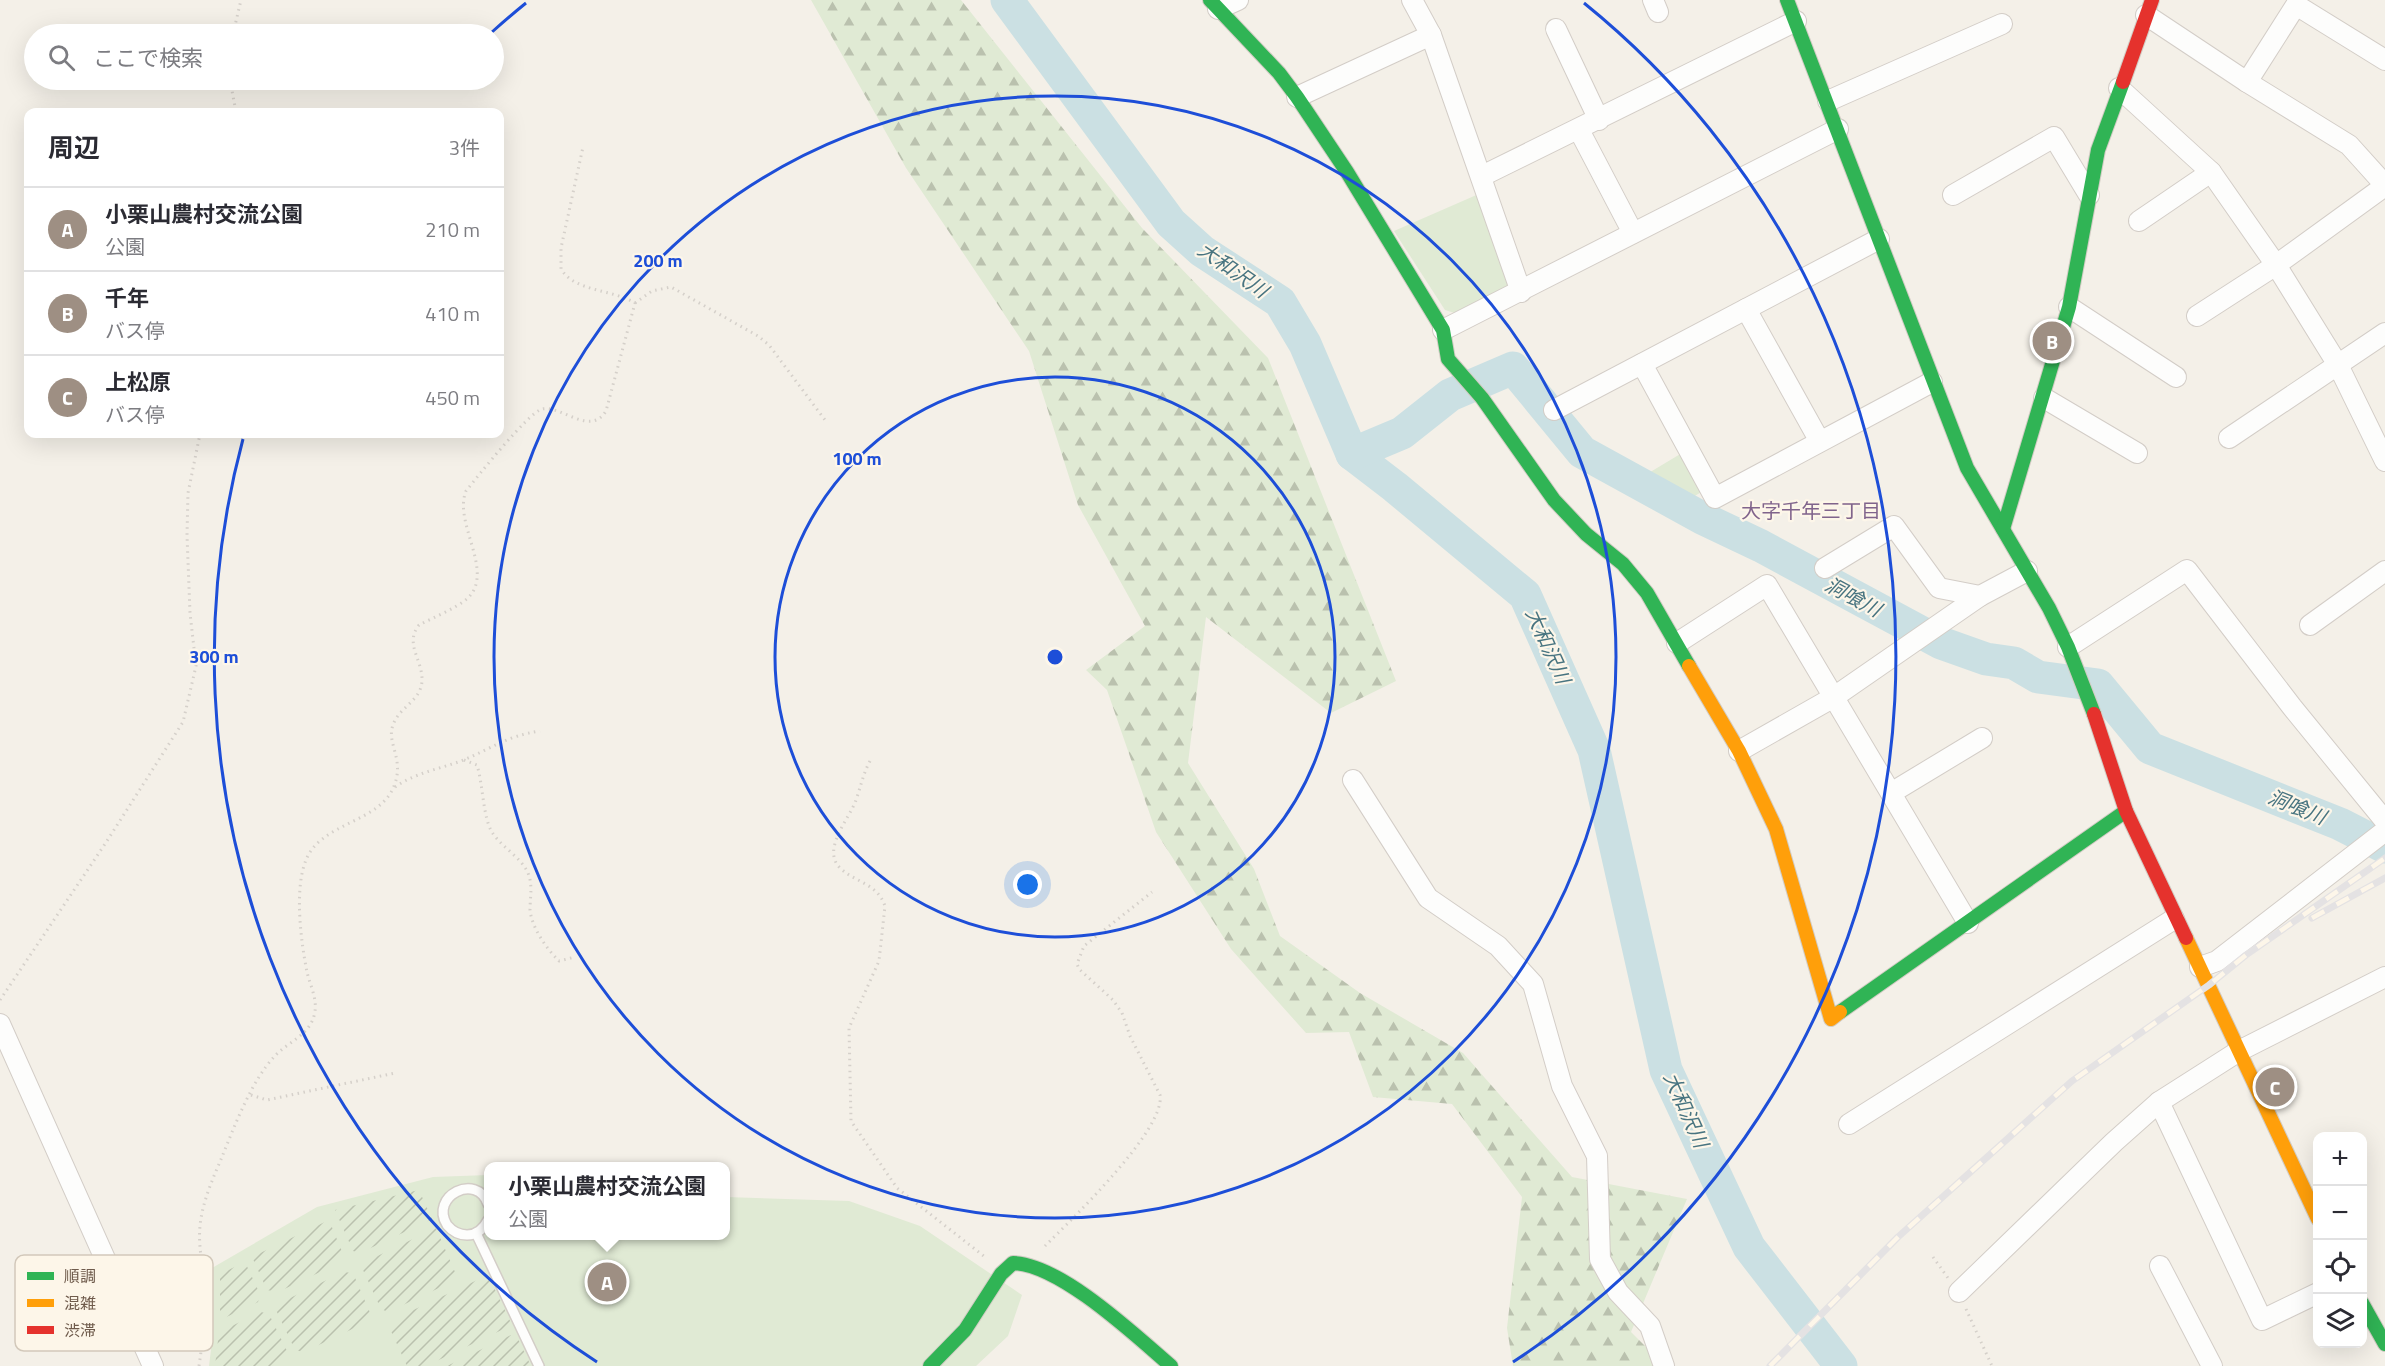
<!DOCTYPE html>
<html lang="ja">
<head>
<meta charset="utf-8">
<style>
  :root { --surface:#fff; --page:#f2f2f3; --text:#2b2b33; --muted:#7c7c81; --line:#e1e1e2; --accent:#9e8f83 }
  body { margin:0; font-family:"Titillium Web","Noto Sans JP",sans-serif; background:var(--page); color:var(--text) }
  .controls { position:absolute; right:18px; bottom:18px; display:grid; overflow:hidden; border-radius:12px; box-shadow:0 6px 24px #0002 }
  .controls button { width:54px; height:54px; display:grid; place-items:center; padding:0; border:0; border-bottom:2px solid var(--line); background:var(--surface); color:var(--text); font:30px sans-serif }
  .you { position:absolute; left:1028px; top:885px; width:21px; height:21px; margin:-15px; border:4px solid #fff; border-radius:50%; background:#1a73e8; box-shadow:0 0 0 9px #1a73e833 }
  .badge { display:grid; place-items:center; width:39px; height:39px; border-radius:50%; background:var(--accent); color:#fff; font-size:20px; font-weight:700 }
  .pin { position:absolute; translate:-50% -50%; border:3px solid #fff; box-shadow:0 2px 6px #0006 }
  .popup { position:absolute; left:484px; top:1162px; width:246px; height:78px; box-sizing:border-box; display:grid; place-content:center; border-radius:12px; background:var(--surface); filter:drop-shadow(0 2px 4px #0005); font-size:20px; white-space:nowrap; color:var(--muted) }
  .popup b { font-size:22px; color:var(--text) }
  .popup::after { content:''; position:absolute; left:50%; top:100%; margin-left:-12px; border:12px solid transparent; border-top-color:var(--surface) }
  .list { margin:0; padding:0; list-style:none }
  h2 { display:flex; justify-content:space-between; align-items:center; height:78px; margin:0; padding:0 24px; font-size:26px }
  h2 small { font-size:20px; font-weight:400; color:var(--muted) }
  .list li { display:grid; grid-template-columns:39px 1fr auto; gap:18px; align-items:center; box-sizing:border-box; height:84px; padding:0 24px; border-top:2px solid var(--line) }
  .list b { display:block; font-size:22px; white-space:nowrap }
  .list p { margin:0; font-size:20px; white-space:nowrap; color:var(--muted) }
  .list em { font-size:20px; font-style:normal; color:var(--muted) }
  .icon { flex:none; width:33px; height:33px; fill:none; stroke:currentColor; stroke-width:2; stroke-linecap:round; stroke-linejoin:round }
  .map { position:relative; flex:none; width:2385px; height:1366px; overflow:hidden }
  .search { position:absolute; background:var(--surface); box-shadow:0 6px 24px #0002; left:24px; top:24px; width:480px; height:66px; display:flex; align-items:center; gap:15px; box-sizing:border-box; padding:0 21px; border-radius:33px; color:var(--muted); font-size:22px }
  .panel { position:absolute; background:var(--surface); box-shadow:0 6px 24px #0002; left:24px; top:108px; width:480px; height:330px; border-radius:12px }
  .map>svg:first-child { display:block }
</style>
</head>
<body>
<div class="map">
<svg width="2385" height="1366" viewBox="0 0 2385 1366">
  <defs>
    <pattern id="forest-firs" width="22" height="20" patternUnits="userSpaceOnUse" patternTransform="scale(1.5)"><rect width="22" height="20" fill="#e0ead4"/><path d="M5 1l3.5 6h-7zM16 11l3.5 6h-7z" fill="#bac1ae"/></pattern>
    <pattern id="garden-furrows" width="10" height="10" patternUnits="userSpaceOnUse" patternTransform="scale(1.5)"><rect width="10" height="10" fill="#e0ead4"/><path d="M-1 1l2-2M0 10L10 0M9 11l2-2" fill="none" stroke="#bac1ae"/></pattern>
  </defs>
  <rect width="100%" height="100%" fill="#f4f0e8"/>
  <g fill="#e0ead4">
    <polygon points="1481,193 1510,278 1507,292 1461,315 1445,310 1394,231"/>
    <polygon points="1682,453 1703,491 1683,503 1642,477"/>
    <polygon points="488,1175 488,1236 726,1236 726,1197 849,1201 920,1226 1022,1295 1008,1336 976,1366 209,1366 213,1333 212,1268 317,1207 433,1177"/>
  </g>
  <polygon fill="url(#forest-firs)" points="811,0 961,0 1142,228 1268,358 1396,681 1331,713 1206,617 1188,763 1254,869 1280,936 1360,993 1463,1053 1572,1177 1687,1199 1631,1332 1665,1366 1513,1366 1507,1328 1522,1197 1452,1104 1373,1097 1349,1032 1306,1033 1231,949 1156,832 1107,690 1086,670 1145,626 1078,505 1029,351 906,168"/>
  <g fill="url(#garden-furrows)">
    <polygon points="419,1190 432,1219 360,1253 353,1251 335,1210"/>
    <polygon points="329,1220 343,1254 339,1263 278,1292 267,1290 252,1257"/>
    <polygon points="436,1228 458,1279 388,1312 381,1309 363,1270 365,1262"/>
    <polygon points="245,1262 260,1294 258,1302 220,1320 220,1274"/>
    <polygon points="343,1272 353,1273 371,1315 369,1321 304,1352 295,1350 276,1310 280,1303"/>
    <polygon points="488,1275 512,1325 426,1366 407,1366 390,1329 392,1320"/>
    <polygon points="261,1312 269,1314 288,1353 285,1362 275,1366 215,1366 219,1332"/>
    <polygon points="511,1335 517,1337 531,1366 447,1366"/>
  </g>
  <g fill="none" stroke-linecap="round" stroke-linejoin="round">
    <g stroke="#cbe0e3" stroke-width="33">
      <polyline points="1007,0 1171,223 1202,251 1280,302 1305,344 1352,454 1395,487 1525,595 1594,750 1666,1070 1749,1247 1841,1366"/>
      <polyline points="1352,454 1402,433 1450,395 1513,368 1582,452 1702,518 1761,546 1941,643 1986,659 2014,663 2038,677 2098,685 2150,748 2340,824 2385,847"/>
    </g>
    <g stroke="#d3cdc7" stroke-width="12">
      <g id="lane">
        <path d="M 488,1204 C 477,1172 429,1196 447,1225 C 452,1231 459,1235 467,1235 C 478,1235 484,1228 488,1220"/>
        <polyline points="476,1233 539,1366"/>
      </g>
    </g>
    <g stroke="#d3cdc7" stroke-width="22">
      <g id="street">
        <polyline points="1412,0 1431,35 1521,292"/>
        <polyline points="1653,0 1658,12"/>
        <polyline points="1218,9 1238,0"/>
        <polyline points="2146,15 2247,82 2349,145 2385,185"/>
        <polyline points="1556,29 1599,120"/>
        <polyline points="2247,82 2296,5 2385,60"/>
        <polyline points="2119,88 2211,172 2276,265 2338,365 2385,461"/>
        <polyline points="1297,97 1431,35"/>
        <polyline points="1828,101 2002,24"/>
        <polyline points="1579,130 1633,233"/>
        <polyline points="1482,176 1796,21"/>
        <polyline points="1953,195 2054,137 2089,195"/>
        <polyline points="2139,221 2211,172"/>
        <polyline points="2069,307 2176,377"/>
        <polyline points="1746,309 1819,440"/>
        <polyline points="2197,316 2276,265 2385,186"/>
        <polyline points="1443,330 1838,129"/>
        <polyline points="1642,364 1715,498 1932,382"/>
        <polyline points="2044,398 2137,453"/>
        <polyline points="1554,410 1879,239"/>
        <polyline points="2229,438 2385,333"/>
        <polyline points="1825,568 1894,526 1939,588 1980,596 2027,571"/>
        <polyline points="2310,625 2385,571"/>
        <polyline points="1677,643 1767,585 1968,923"/>
        <polyline points="2068,647 2187,570 2292,707 2385,821"/>
        <polyline points="1739,751 1834,697 1980,596"/>
        <polyline points="1353,780 1428,898 1498,946 1533,984 1562,1086 1597,1156 1600,1259 1618,1292 1650,1326 1664,1366"/>
        <polyline points="1891,793 1982,738"/>
        <polyline points="2200,967 2217,961 2385,831"/>
        <polyline points="0,1024 153,1366"/>
        <polyline points="2159,1102 2262,1320 2318,1293"/>
        <polyline points="1849,1124 2174,919"/>
        <polyline points="2160,1266 2212,1366"/>
        <polyline points="1959,1292 2114,1142 2159,1102 2239,1051 2385,977"/>
      </g>
    </g>
    <g stroke="#d2ccc4" stroke-width="16">
      <g id="fast">
        <polyline points="1210,0 1279,73 1297,97 1347,172 1443,330 1448,359 1482,398 1554,500 1586,534 1623,564 1647,593 1689,666"/>
        <polyline points="1787,0 1967,468 2049,608 2068,647 2094,714"/>
        <polyline points="2003,529 2069,307 2098,150 2123,82"/>
        <polyline points="1840,1012 2126,811"/>
        <polyline points="2362,1303 2385,1344"/>
        <path d="M 930,1366 L 965,1330 L 1001,1274 L 1013,1263 C 1060,1264 1135,1335 1171,1366"/>
      </g>
    </g>
    <g stroke="#d2ccc4" stroke-width="16">
      <g id="slow">
        <polyline points="1689,666 1739,751 1776,829 1831,1019 1840,1012"/>
        <polyline points="2186,938 2318,1219"/>
      </g>
    </g>
    <g stroke="#d2ccc4" stroke-width="16">
      <g id="jam">
        <polyline points="2123,82 2152,0"/>
        <polyline points="2094,714 2126,811 2186,938"/>
      </g>
    </g>
    <g stroke="#d5d0ca" stroke-width="3" stroke-dasharray="1.5 4.5" stroke-linecap="butt">
      <polyline points="233,34 241,0"/>
      <polyline points="230,80 236,112"/>
      <polyline points="635,303 652,291 671,287 758,336 769,345 825,420"/>
      <path d="M 464,760 L 477,765 C 483,784 483,818 492,832 C 501,847 521,857 528,873 C 533,885 530,897 530,910 C 532,928 546,948 559,961 L 575,957"/>
      <path d="M 870,761 C 863,774 861,786 856,800 C 850,818 821,849 840,868 C 856,883 877,883 885,906 L 879,961 L 849,1028 L 851,1121 L 897,1188 L 985,1257"/>
      <path d="M 395,787 C 415,773 439,769 461,761 C 491,749 506,736 540,731"/>
      <polyline points="0,1000 105,844 183,722 196,666 190,613 187,535 188,493 200,434"/>
      <polyline points="251,1095 267,1100 395,1073"/>
      <path d="M 1045,1246 C 1071,1220 1166,1129 1160,1095 L 1130,1036 L 1122,1013 L 1113,1000 L 1079,969 L 1077,964 L 1084,946 L 1152,892"/>
      <polyline points="1933,1257 1948,1278"/>
      <polyline points="1966,1309 1992,1366"/>
      <path d="M 199,1366 C 203,1339 206,1312 204,1285 C 203,1265 198,1246 200,1226 C 202,1203 213,1178 222,1157 C 234,1127 252,1080 274,1057 C 288,1041 312,1035 315,1011 C 317,998 310,985 307,972 C 301,942 294,889 306,860 C 321,822 380,823 394,786 C 405,759 386,743 393,725 C 399,707 421,701 422,681 C 423,660 404,644 419,625 C 434,617 455,609 468,598 C 495,571 453,523 466,491 C 477,477 529,412 542,409 C 562,405 590,437 606,411 L 635,303 C 612,289 575,292 561,269 L 561,248 L 583,147"/>
    </g>
    <use href="#lane" stroke="#fdfdfc" stroke-width="9"/>
    <use href="#street" stroke="#fdfdfc" stroke-width="20"/>
    <use href="#fast" stroke="#30b455" stroke-width="14"/>
    <use href="#slow" stroke="#ff9f0a" stroke-width="14"/>
    <use href="#jam" stroke="#e5322d" stroke-width="14"/>
    <g stroke="#e4e2e3" stroke-width="7">
      <g id="rail">
        <polyline points="2312,918 2385,878"/>
        <polyline points="1770,1366 1898,1237 2072,1081 2209,985 2246,955 2385,858"/>
      </g>
    </g>
    <use href="#rail" stroke="#fdf6e9" stroke-width="4.5" stroke-dasharray="14" stroke-linecap="butt"/>
  </g>
  <g fill="none" stroke="#1d4ed8" stroke-width="3">
    <circle cx="1055" cy="657" r="280"/>
    <circle cx="1055" cy="657" r="561"/>
    <path d="M597 1362A841 841 0 0 1 243 439M492 32A841 841 0 0 1 526 3M1584 3A841 841 0 0 1 1513 1362"/>
  </g>
  <g text-anchor="middle" stroke-width="4.5" stroke-linejoin="round" paint-order="stroke">
    <g font-size="20" font-style="italic" fill="#487480" stroke="#fdf6e9">
      <text transform="translate(1233 270) rotate(35)" y="7">大和沢川</text>
      <text transform="translate(1853 597) rotate(28)" y="7">洞喰川</text>
      <text transform="translate(1548 646) rotate(66)" y="7">大和沢川</text>
      <text transform="translate(2297 807) rotate(22)" y="7">洞喰川</text>
      <text transform="translate(1686 1110) rotate(66)" y="7">大和沢川</text>
    </g>
    <g font-size="20" fill="#80648c" stroke="#fdf6e9">
      <text x="1811" y="518">大字千年三丁目</text>
    </g>
  </g>
  <rect x="15" y="1255" width="198" height="96" rx="9" fill="#fdf6e9" stroke="#d2c8ba" stroke-width="1.5"/>
  <rect x="27" y="1272" width="27" height="8" fill="#30b455"/>
  <rect x="27" y="1299" width="27" height="8" fill="#ff9f0a"/>
  <rect x="27" y="1326" width="27" height="8" fill="#e5322d"/>
  <g font-size="16" fill="#6f5b4c">
    <text x="64" y="1282">順調</text>
    <text x="64" y="1309">混雑</text>
    <text x="64" y="1336">渋滞</text>
  </g>
  <circle cx="1055" cy="657" r="9" fill="#1d4ed8" stroke="#fdf6e9" stroke-width="3"/>
  <g font-size="18" text-anchor="middle" font-weight="bold" fill="#1d4ed8" stroke="#fdf6e9" stroke-width="4.5" stroke-linejoin="round" paint-order="stroke">
    <text x="658" y="267">200 m</text>
    <text x="857" y="465">100 m</text>
    <text x="214" y="663">300 m</text>
  </g>
</svg>
<div class="controls">
<button>+</button>
<button>−</button>
<button><svg class="icon" aria-label="locate" viewBox="0 0 24 24"><circle cx="12" cy="12" r="6"/><path d="M12 2v4M12 18v4M2 12h4M18 12h4"/></svg></button>
<button><svg class="icon" aria-label="layers" viewBox="0 0 24 24"><path d="M12 4l9 5-9 5-9-5zM3 14l9 5 9-5"/></svg></button>
</div>
<div class="you"></div>
<div class="pin badge" style="left:607px;top:1282px">A</div>
<div class="popup"><b>小栗山農村交流公園</b>公園</div>
<div class="pin badge" style="left:2052px;top:341px">B</div>
<div class="pin badge" style="left:2275px;top:1087px">C</div>
<div class="search"><svg class="icon" aria-label="search" viewBox="0 0 24 24"><circle cx="10" cy="10" r="6"/><path d="M15 15l6 6"/></svg>ここで検索</div>
<section class="panel">
<h2>周辺<small>3件</small></h2>
<ul class="list">
<li><span class="badge">A</span><div><b>小栗山農村交流公園</b><p>公園</p></div><em>210 m</em></li>
<li><span class="badge">B</span><div><b>千年</b><p>バス停</p></div><em>410 m</em></li>
<li><span class="badge">C</span><div><b>上松原</b><p>バス停</p></div><em>450 m</em></li>
</ul>
</section>
</div>
</body>
</html>
